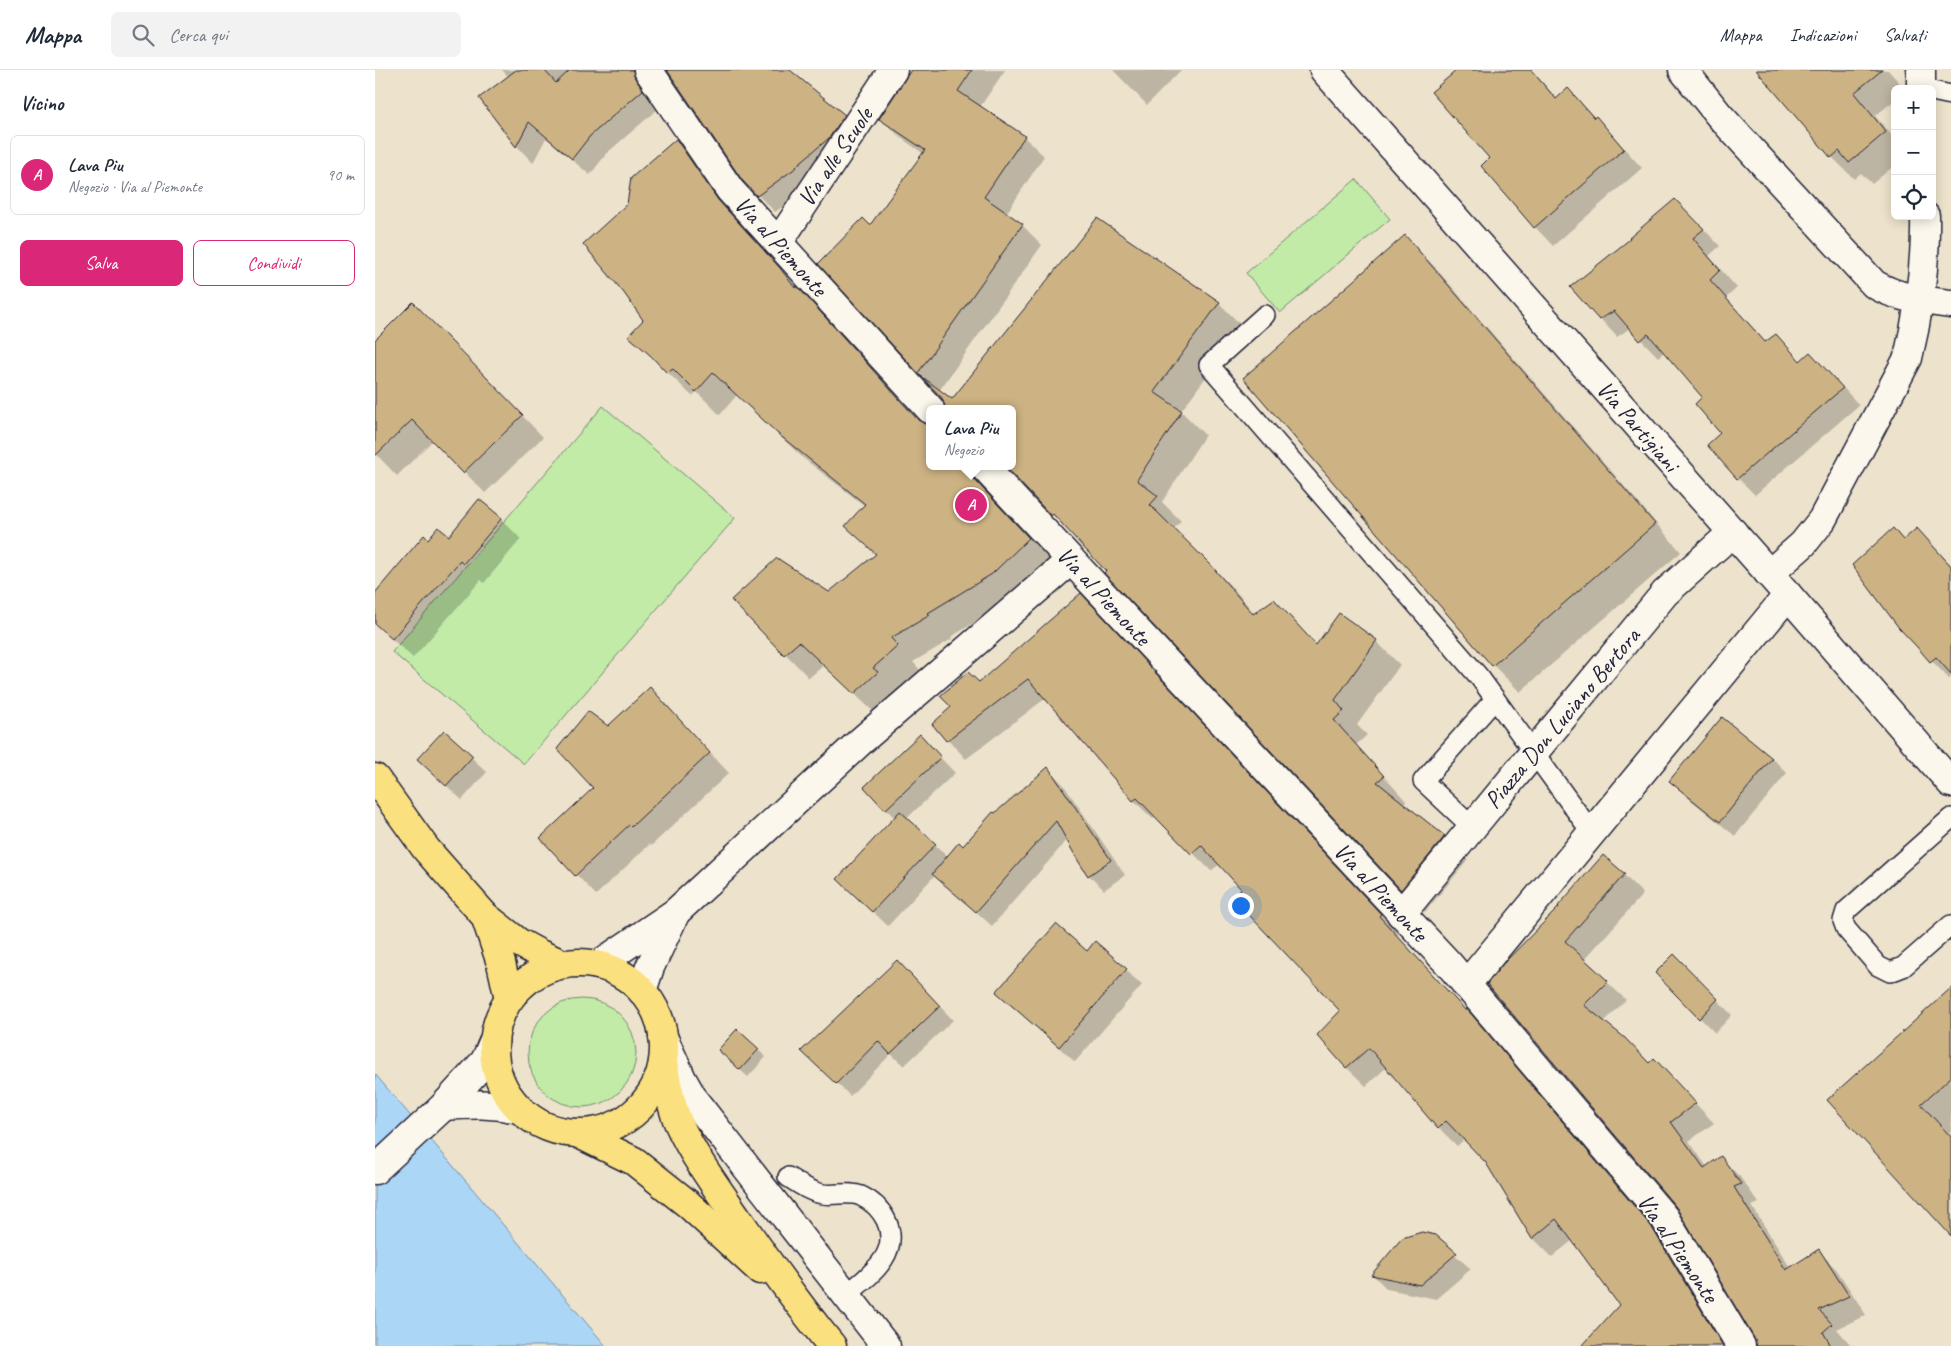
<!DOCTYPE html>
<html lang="it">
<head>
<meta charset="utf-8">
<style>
  :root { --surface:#fff; --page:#f2f2f3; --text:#1f2937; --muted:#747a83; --line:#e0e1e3; --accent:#db2777 }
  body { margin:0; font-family:Caveat,sans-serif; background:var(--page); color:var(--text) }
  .controls { position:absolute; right:15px; top:15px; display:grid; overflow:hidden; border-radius:8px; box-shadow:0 2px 12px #0003 }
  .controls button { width:45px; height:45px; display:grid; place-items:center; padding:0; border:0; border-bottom:1px solid var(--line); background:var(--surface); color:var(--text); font:25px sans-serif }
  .you { position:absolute; left:865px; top:835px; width:18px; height:18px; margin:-12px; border:4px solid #fff; border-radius:50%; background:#1a73e8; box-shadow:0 0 0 8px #1a73e833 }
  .badge { display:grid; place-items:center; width:32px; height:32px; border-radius:50%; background:var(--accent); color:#fff; font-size:16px; font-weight:700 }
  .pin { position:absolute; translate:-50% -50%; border:2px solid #fff; box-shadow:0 1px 5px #0006 }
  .popup { position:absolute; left:551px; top:335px; width:90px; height:65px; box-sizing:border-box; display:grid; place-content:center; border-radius:8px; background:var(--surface); filter:drop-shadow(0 1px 4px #0005); font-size:16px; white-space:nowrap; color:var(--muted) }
  .popup b { font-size:19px; color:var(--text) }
  .popup::after { content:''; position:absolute; left:50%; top:100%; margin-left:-10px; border:10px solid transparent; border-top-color:var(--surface) }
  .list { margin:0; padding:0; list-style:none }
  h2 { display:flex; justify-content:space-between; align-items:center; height:65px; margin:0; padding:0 20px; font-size:21px }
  h2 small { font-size:16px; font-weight:400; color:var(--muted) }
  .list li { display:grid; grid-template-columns:32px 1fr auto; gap:15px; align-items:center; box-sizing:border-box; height:80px; margin:0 10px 10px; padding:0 10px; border:1px solid var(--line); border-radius:8px }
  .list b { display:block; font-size:19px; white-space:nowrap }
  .list p { margin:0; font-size:16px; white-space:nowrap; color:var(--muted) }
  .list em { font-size:16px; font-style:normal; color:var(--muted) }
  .actions { display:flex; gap:10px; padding:15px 20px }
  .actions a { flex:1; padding:11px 0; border:1px solid var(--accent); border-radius:8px; text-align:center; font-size:18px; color:var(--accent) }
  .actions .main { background:var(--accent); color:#fff }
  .icon { flex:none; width:28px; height:28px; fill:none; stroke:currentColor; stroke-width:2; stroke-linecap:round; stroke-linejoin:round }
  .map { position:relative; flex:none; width:1576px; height:1276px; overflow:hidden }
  header { display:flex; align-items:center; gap:30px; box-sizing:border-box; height:70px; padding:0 25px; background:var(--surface); border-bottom:1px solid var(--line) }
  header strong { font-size:24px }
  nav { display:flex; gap:28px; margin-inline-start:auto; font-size:18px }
  .search { width:350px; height:45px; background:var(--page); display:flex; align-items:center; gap:12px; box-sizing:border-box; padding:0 18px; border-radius:8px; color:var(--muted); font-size:19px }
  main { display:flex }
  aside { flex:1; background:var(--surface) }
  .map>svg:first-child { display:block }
</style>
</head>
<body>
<header>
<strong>Mappa</strong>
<div class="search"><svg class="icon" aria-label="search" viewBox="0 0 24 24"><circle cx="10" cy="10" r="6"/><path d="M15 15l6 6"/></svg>Cerca qui</div>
<nav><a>Mappa</a><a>Indicazioni</a><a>Salvati</a></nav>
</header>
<main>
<aside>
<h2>Vicino<small></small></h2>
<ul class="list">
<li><span class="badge">A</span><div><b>Lava Piu</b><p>Negozio · Via al Piemonte</p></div><em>90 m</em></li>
</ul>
<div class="actions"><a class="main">Salva</a><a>Condividi</a></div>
</aside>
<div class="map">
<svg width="1576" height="1276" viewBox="0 0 1576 1276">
  <rect width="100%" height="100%" fill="#ede3cc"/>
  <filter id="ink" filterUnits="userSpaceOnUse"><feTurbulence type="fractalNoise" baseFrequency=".02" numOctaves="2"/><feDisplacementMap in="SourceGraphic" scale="10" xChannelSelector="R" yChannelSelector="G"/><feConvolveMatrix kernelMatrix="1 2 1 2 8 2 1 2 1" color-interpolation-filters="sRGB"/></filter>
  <g filter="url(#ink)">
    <g fill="#c1eba7" stroke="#728671">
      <polygon points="981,109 1015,149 905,243 871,203"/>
      <polygon points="228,336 360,448 149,694 17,582"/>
      <circle cx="207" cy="983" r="54"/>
    </g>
    <polygon fill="#abd6f6" stroke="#748eab" points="0,1004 231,1276 0,1276"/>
    <g fill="#0003">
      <polygon points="127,0 413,0 469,46 486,63 438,115 400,142 383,125 295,2 289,1 284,38 232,83 215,105 171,68 158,93 142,76 106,29 134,7"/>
      <polygon points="538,0 630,0 605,37 649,67 669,86 631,144 647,155 667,175 564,321 577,330 722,150 844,233 868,257 806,341 830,365 787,432 806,451 798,460 859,519 880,544 899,531 942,576 964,545 1001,571 1025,595 982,655 992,665 981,675 1031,731 1028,734 1069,767 1093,790 1050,842 731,503 733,501 711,478 638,405 628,404 621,409 616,416 616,425 620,432 677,492 641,527 576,567 577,569 538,592 546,601 521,622 526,627 504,647 449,595 434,608 358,530 402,490 454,523 501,485 472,456 490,436 428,388 362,325 345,345 322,322 317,326 255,266 270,250 250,223 209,174 253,135 257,109 301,71 325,95 367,156 547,353 555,355 555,396 637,396 637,339 571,339 568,328 445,194 488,150 495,157 549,84 526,68 506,49"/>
      <polygon points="738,0 806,0 772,35"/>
      <polygon points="1084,0 1157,0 1182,29 1193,20 1239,67 1267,98 1178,176 1160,157 1116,89"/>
      <polygon points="1383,0 1513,0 1530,19 1520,19 1520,30 1500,46 1520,69 1520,95 1497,114 1486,103 1479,109 1457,87"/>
      <polygon points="1317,147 1345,176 1334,186 1362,218 1351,228 1391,273 1426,292 1452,300 1484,335 1380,425 1363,408 1347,363 1329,327 1289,282 1283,287 1255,258 1242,267 1197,218"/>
      <polygon points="1030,167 1058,195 1306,482 1145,622 1118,595"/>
      <polygon points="59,255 168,367 110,423 58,370 22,406 0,383 0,271"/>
      <polygon points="126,449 146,469 109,513 106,510 38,588 0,554 0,525 53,471 75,468"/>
      <polygon points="1542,459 1576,495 1576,608 1574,609 1525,557 1518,460 1529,471"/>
      <polygon points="724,544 1024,864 1022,865 1092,942 1111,960 1295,1176 1354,1276 1222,1276 1246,1235 1198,1170 1177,1187 1158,1168 1112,1092 1090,1069 1082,1076 1064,1058 1012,997 991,1016 972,998 944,965 967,941 868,819 845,794 836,801 781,746 778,749 759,731 671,628 591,689 559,654 604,614"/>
      <polygon points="275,619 354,703 276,776 275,774 221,825 166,768 220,718 233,658"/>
      <polygon points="69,662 112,702 87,730 59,704"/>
      <polygon points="545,666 580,703 532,748 573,787 588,778 620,745 673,699 688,714 750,805 729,820 714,805 693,769 617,856 560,805 513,856 479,824 520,748 511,739"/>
      <polygon points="1397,688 1412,703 1360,766 1311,726 1296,711"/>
      <polygon points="1249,805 1268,824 1209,890 1251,930 1229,952 1274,994 1279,990 1339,1053 1314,1071 1332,1097 1346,1088 1365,1107 1384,1133 1377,1136 1416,1199 1444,1181 1462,1200 1491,1245 1462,1259 1475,1274 1472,1276 1383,1276 1381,1268 1303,1138 1113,914"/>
      <polygon points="720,873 767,915 700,992 623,922 712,883"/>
      <polygon points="1314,901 1357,945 1340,963 1325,948"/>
      <polygon points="535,905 578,950 529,996 516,984 475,1026 442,994"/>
      <polygon points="1576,919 1576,1062 1574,1063 1576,1065 1576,1164 1454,1030"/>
      <polygon points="362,961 391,987 373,1007 352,988"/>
      <polygon points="1060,1167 1096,1199 1061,1229 1012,1219 997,1204"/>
    </g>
    <g fill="#cdb383" stroke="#22223b">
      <polygon points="141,0 169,0 181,13 195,0 258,0 260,8 268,20 215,66 197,89 154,52 141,77 104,28"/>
      <polygon points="292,0 415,0 470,45 454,68 421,96 422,97 382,126 367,110"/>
      <polygon points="536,0 597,0 583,21 650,66 609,127 648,154 543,303 443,194 488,148 495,155 550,80 504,49"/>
      <polygon points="1082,0 1156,0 1181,29 1193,18 1219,48 1221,46 1249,79 1159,158 1106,96 1114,88 1056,22"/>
      <polygon points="1381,0 1507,0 1479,23 1511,62 1474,93 1464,81 1456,88"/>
      <polygon points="301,69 343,130 405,198 420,218 422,216 543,350 550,354 555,354 555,396 593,396 597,407 654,468 617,504 553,543 555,545 516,568 523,576 498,598 503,602 479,624 424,572 409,585 356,530 402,488 454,522 501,484 470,456 490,434 403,364 338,303 321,322 298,299 292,303 275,285 253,266 268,250 249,223 208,174 252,134 256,108"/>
      <polygon points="1300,129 1329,159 1318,168 1345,200 1335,210 1390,272 1401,264 1425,291 1435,282 1468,318 1362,409 1332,375 1345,363 1320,334 1327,327 1273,264 1265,271 1239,241 1224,250 1195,217 1255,169 1254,168"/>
      <polygon points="722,148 845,232 779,322 807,341 762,410 783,426 775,435 835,494 878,544 899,529 941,575 964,543 1002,570 960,630 969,641 959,650 1009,706 1002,712 1070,766 1026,820 729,503 731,501 710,479 678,444 676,446 630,396 637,396 637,339 570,339 567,328 545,305 577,329"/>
      <polygon points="1030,165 1280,454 1117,596 868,308"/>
      <polygon points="38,232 148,345 88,403 37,350 0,386 0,270"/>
      <polygon points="104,429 127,448 88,494 85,491 17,569 0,554 0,523 49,465 53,469 63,457 74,466"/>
      <polygon points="1518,458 1528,470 1542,458 1576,496 1576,604 1561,587 1555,592 1542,577 1524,558 1477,495"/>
      <polygon points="706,523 1006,844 1004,846 1091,941 1092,939 1276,1156 1348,1276 1207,1276 1244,1235 1181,1149 1157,1169 1111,1093 1071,1051 1063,1059 994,978 971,998 942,965 965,941 857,827 866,819 826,775 816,784 762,728 758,731 653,609 571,671 557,654 576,637 565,626 593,602 604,612"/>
      <polygon points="275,617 335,683 256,757 254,755 200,806 165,768 218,718 182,679 213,641 233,656"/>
      <polygon points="1347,647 1397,688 1345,752 1294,711"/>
      <polygon points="69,660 98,686 71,716 42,689"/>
      <polygon points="545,664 566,687 510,740 489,717"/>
      <polygon points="673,697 736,790 713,806 702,789 681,751 601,842 557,804 584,772 588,776 618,742 620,743"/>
      <polygon points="525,741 561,774 497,842 462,809"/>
      <polygon points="1228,785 1250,804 1190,871 1233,911 1209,935 1250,968 1274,993 1279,988 1321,1033 1296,1052 1329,1098 1346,1086 1366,1114 1359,1117 1411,1200 1444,1179 1474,1226 1444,1240 1457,1254 1448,1262 1456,1276 1382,1276 1379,1268 1301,1137 1112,914 1127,895 1184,837 1183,836"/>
      <polygon points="681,854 712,881 720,871 752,899 684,977 621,922"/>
      <polygon points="1299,884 1343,929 1324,949 1280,903"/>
      <polygon points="522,890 565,936 515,984 503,971 461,1014 426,981"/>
      <polygon points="1576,918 1576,1007 1546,1034 1576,1067 1576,1166 1452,1030"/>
      <polygon points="362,959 384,979 365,1000 343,980"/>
      <polygon points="1047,1162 1061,1165 1082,1183 1045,1215 996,1205 1027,1168"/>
    </g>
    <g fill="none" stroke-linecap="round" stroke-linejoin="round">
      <g stroke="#22223b" stroke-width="22">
        <g id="lane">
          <polyline points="1557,21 1576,25"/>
          <polyline points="890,245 834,295 1105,608 1217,763"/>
          <polyline points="1576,748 1471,841 1468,851 1471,859 1503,896 1515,902 1528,897 1576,855"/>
          <polyline points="1097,757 1048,711 1120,629"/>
          <path d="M 413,1107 C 424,1114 435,1122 448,1124 C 461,1126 474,1121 486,1126 C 497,1131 506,1140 511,1150 C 527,1184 494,1206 471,1225"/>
        </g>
      </g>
      <g stroke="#22223b" stroke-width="31">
        <g id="street">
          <polyline points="273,0 355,120 555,339"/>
          <polyline points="949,0 1413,525 1576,713"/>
          <path d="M 1308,0 L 1344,45 L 1499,214 C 1522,228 1550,231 1576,234"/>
          <polyline points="1546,0 1546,19"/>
          <polyline points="403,173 518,0"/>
          <polyline points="608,396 1073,893 1289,1147 1366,1276"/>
          <path d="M 1394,504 L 1428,474 L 1447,450 L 1533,288 C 1544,242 1551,193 1550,146"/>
          <polyline points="301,842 486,671 696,490"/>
          <polyline points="1026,844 1290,523 1358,462"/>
          <polyline points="223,895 301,842 275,897 267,921"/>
          <polyline points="1091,915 1413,525"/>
          <polyline points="288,967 307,1009 319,1030 511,1276"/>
        </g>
      </g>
      <g stroke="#22223b" stroke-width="31">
        <g id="secondary">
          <path d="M 69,1036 C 97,1034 117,1033 144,1039"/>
          <polyline points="0,1100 69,1036 110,991 119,970"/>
        </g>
      </g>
      <g stroke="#22223b" stroke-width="31">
        <g id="primary">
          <polyline points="0,708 51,779 110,846 143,872 165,884 188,894"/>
          <polyline points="110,846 126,893 134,929"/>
          <circle cx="204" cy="978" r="85"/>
          <path d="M 288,993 C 292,1013 295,1033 303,1052 C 319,1088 344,1121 366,1153 C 395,1195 424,1236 457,1276"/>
          <polyline points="202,1063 259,1091 313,1134 385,1200"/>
        </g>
      </g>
      <use href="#lane" stroke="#fbf7ec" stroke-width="19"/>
      <use href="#street" stroke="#fbf7ec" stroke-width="28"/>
      <use href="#secondary" stroke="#fbf7ec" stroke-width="28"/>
      <use href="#primary" stroke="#fbe080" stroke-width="28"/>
    </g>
  </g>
  <g text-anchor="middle" stroke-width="4" stroke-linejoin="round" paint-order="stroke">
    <g font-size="24" fill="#22223b" stroke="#fbf7ec">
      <text transform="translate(460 87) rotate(-56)" y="8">Via alle Scuole</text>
      <text transform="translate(406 176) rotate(48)" y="8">Via al Piemonte</text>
      <text transform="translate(1263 356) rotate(49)" y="8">Via Partigiani</text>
      <text transform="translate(729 526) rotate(47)" y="8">Via al Piemonte</text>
      <text transform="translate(1187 648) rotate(-50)" y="8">Piazza Don Luciano Bertora</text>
      <text transform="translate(1006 822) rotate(47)" y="8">Via al Piemonte</text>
      <text transform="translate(1303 1178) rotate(56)" y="8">Via al Piemonte</text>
    </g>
  </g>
</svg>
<div class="controls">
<button>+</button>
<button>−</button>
<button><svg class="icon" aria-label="locate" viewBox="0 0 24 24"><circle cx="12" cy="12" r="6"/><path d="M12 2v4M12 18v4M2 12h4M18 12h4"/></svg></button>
</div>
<div class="you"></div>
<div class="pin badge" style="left:596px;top:435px">A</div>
<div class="popup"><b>Lava Piu</b>Negozio</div>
</div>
</main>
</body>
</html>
